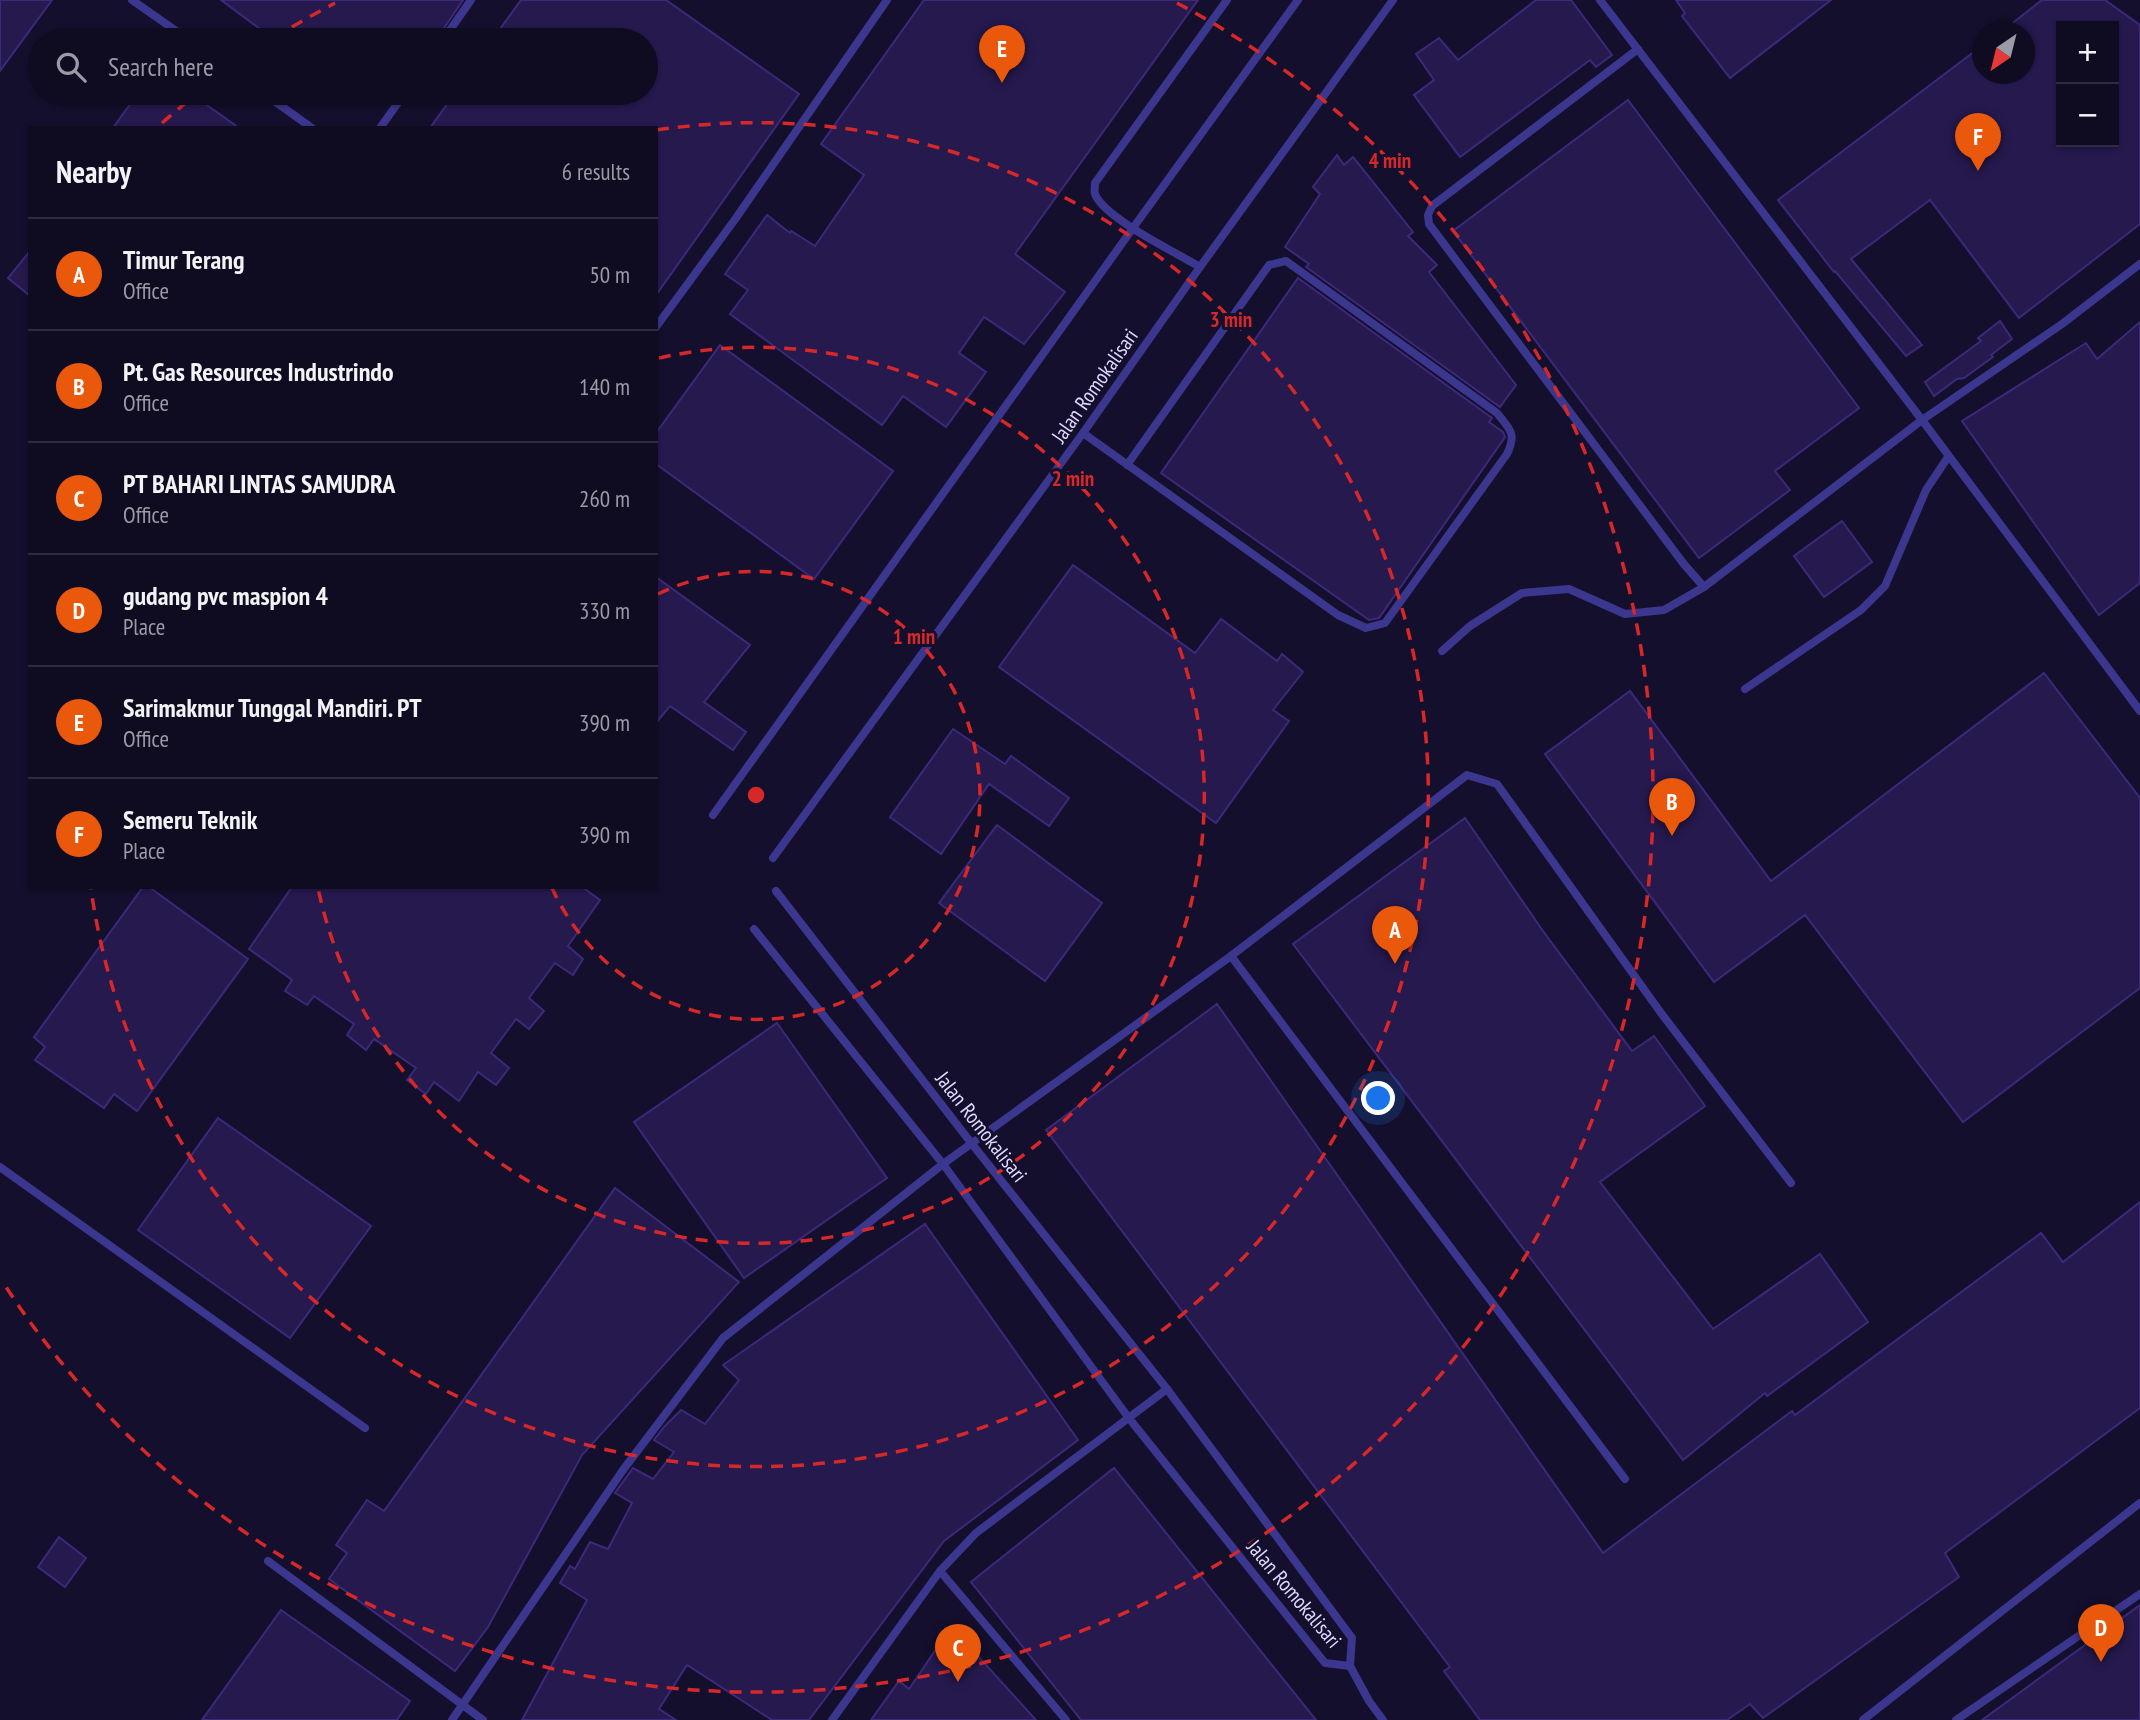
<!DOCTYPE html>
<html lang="en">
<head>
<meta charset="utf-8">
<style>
  :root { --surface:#0f0b21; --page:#1d192e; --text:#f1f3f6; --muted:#9b9ba5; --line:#2f2b3f; --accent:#ea580c }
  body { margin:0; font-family:"PT Sans Narrow",sans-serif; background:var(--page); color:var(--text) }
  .controls { position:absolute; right:21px; top:21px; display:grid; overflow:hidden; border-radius:0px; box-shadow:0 2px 5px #0004 }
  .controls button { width:63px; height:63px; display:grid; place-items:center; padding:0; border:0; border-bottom:2px solid var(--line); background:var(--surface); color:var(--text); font:35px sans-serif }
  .compass { position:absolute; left:1972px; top:21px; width:63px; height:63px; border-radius:50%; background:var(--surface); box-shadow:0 2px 5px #0004; rotate:215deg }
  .you { position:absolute; left:1379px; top:1099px; width:24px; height:24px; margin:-18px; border:5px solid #fff; border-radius:50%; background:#1a73e8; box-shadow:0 0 0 10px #1a73e833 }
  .badge { display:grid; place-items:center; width:46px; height:46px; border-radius:50%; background:var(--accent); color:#fff; font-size:23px; font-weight:700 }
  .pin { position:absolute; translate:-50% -58px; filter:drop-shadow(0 2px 4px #0008) }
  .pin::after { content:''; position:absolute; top:37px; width:24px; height:21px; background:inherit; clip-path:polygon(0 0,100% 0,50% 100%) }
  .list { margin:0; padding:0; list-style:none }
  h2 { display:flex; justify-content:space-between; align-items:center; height:91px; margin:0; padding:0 28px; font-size:30px }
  h2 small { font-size:23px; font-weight:400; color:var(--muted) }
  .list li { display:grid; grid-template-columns:46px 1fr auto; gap:21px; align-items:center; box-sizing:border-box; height:112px; padding:0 28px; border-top:2px solid var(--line) }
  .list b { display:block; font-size:26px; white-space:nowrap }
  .list p { margin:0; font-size:23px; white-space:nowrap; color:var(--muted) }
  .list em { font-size:23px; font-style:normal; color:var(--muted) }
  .icon { flex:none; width:38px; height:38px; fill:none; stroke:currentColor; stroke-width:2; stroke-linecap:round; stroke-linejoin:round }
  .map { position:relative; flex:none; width:2140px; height:1720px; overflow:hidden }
  .search { position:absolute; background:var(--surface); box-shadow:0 2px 5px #0004; left:28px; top:28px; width:630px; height:77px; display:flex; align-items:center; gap:18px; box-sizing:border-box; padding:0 24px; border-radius:38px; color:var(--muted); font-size:26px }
  .panel { position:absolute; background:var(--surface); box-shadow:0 2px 5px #0004; left:28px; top:126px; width:630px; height:763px; border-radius:0px }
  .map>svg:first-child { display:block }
</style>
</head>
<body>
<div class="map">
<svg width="2140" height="1720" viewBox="0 0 2140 1720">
  <rect width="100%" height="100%" fill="#140f2c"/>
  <g fill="#25194e" stroke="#3c297c" stroke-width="2" fill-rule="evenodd">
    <polygon points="0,0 52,0 0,71"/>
    <polygon points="221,0 463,0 436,40 275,40"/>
    <polygon points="521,0 666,0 799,94 656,295 656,128 430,128 455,93 646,93 646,40 492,40"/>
    <polygon points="924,0 1198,0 1015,254 1065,292 1024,344 984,317 959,353 986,372 946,427 903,396 882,425 730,314 748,290 725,274 767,215 790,233 791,231 815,246 864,175 821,144"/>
    <polygon points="1536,0 1571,0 1612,55 1596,67 1590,60 1460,157 1414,95 1434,80 1416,54 1439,38 1458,60"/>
    <polygon points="1676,0 1831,0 1730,78 1682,16 1685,13"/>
    <path d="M 2042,0 L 2105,0 L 2140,25 L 2140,224 L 2019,318 L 1930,200 L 1851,259 L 1922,345 L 1906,356 L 1835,271 L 1834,272 L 1778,200 L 1983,45 L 1983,74 L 2025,74 L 2025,32 L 2001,32 ZM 2061,26 L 2114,26 L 2114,142 L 2061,142 Z"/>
    <polygon points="138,93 190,93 239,128 113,128"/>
    <polygon points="1628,100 1859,408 1775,471 1790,490 1699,558 1453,231"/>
    <polygon points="1337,155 1344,165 1353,157 1413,232 1408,236 1437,265 1429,272 1516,385 1500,407 1306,267 1309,264 1285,247 1320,194 1313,187"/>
    <polygon points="30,251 30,296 8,278"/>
    <polygon points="1298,278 1492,418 1489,422 1503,432 1505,437 1379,618 1369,620 1161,473"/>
    <polygon points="2000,321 2012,339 1991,355 1993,357 1964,378 1957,379 1934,396 1925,382 1981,341 1978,338"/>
    <polygon points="2140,322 2140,583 2099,615 1962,421 2086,343 2097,359"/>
    <polygon points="720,345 893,471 814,579 656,464 656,433"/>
    <polygon points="1842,521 1872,562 1824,597 1794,556"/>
    <polygon points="1073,565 1195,653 1221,619 1277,661 1282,654 1303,672 1273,710 1289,721 1216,823 999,667"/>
    <polygon points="656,577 750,645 704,702 746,732 733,750 670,706 656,723"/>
    <polygon points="2044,673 2140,798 2140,988 1963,1122 1805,915 1714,982 1545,754 1630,691 1771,881"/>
    <polygon points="953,729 1005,764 1011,756 1069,798 1049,826 989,784 941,854 890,817"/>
    <polygon points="1465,818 1543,931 1632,1051 1654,1036 1705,1106 1600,1182 1713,1329 1820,1254 1868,1322 1767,1396 1765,1393 1683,1460 1293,944"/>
    <polygon points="997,825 1102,903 1045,981 939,903"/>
    <polygon points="143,887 149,887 248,959 137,1111 114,1094 104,1108 35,1060 45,1047 34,1037"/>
    <polygon points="292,887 582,887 600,900 568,946 583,959 573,975 555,963 529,998 544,1011 529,1029 516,1019 491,1053 509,1068 496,1085 478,1072 459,1101 434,1082 426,1094 407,1080 416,1068 374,1039 366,1050 347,1035 354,1024 314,996 307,1005 285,991 292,980 249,949"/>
    <polygon points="1217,1004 1603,1553 1792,1411 1795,1415 2041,1233 2063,1262 2140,1202 2140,1408 1945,1553 1959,1577 1763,1718 1750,1704 1727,1720 1480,1720 1444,1671 1450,1667 1046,1130"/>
    <polygon points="777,1023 887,1178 744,1278 634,1122"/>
    <polygon points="218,1118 371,1226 290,1338 138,1230"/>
    <polygon points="615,1188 739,1282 582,1455 488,1627 455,1671 329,1579 347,1553 336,1545 367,1500 384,1511"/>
    <polygon points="925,1224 1078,1440 944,1541 809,1720 772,1720 687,1665 659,1709 676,1720 522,1720 587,1600 560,1583 570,1566 575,1569 590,1542 608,1549 632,1503 615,1493 633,1468 653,1479 674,1452 654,1440 664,1427 681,1410 705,1424 739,1380 723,1365"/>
    <polygon points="1114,1468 1316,1720 1081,1720 971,1582"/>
    <polygon points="59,1537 86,1558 65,1587 38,1567"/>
    <polygon points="2140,1605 2140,1720 1982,1720"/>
    <polygon points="281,1610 410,1701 397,1720 202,1720"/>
    <polygon points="941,1642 973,1663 978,1656 1036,1720 871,1720 899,1681 909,1689"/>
  </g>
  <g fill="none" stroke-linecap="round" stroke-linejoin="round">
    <g stroke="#3b368e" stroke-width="8">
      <polyline points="132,0 189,40"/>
      <polyline points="1600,0 1922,420 2140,711"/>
      <polyline points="443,40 471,0"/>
      <polyline points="1638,49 1432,206 1428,215 1429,224 1683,563 1704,587"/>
      <polyline points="263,93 312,128"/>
      <polyline points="380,128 405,93"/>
      <path d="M 1200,267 C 1177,253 1104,218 1095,194 C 1094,191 1095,187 1095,183 L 1227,0"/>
      <polyline points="656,327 736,218 887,0"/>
      <path d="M 1083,433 L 1338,615 L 1366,628 L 1385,623 L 1507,454 C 1517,433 1510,430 1497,413 L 1286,261 L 1269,265 L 1127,465"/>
      <polyline points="1442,651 1470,626 1522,593 1569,589 1625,614 1664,610 1704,587 1922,420 2062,324 2140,264"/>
      <polyline points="1745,689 1861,610 1885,586 1926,490 1948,457"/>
      <polyline points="713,815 1133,228 1298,0"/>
      <polyline points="773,858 1083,433 1200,267 1393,0"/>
      <polyline points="776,891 972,1144 1167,1389 1352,1638 1350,1666"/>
      <polyline points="754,929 943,1164 1128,1417 1325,1663 1350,1666"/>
      <polyline points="1231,956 1625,1479"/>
      <polyline points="0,1167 365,1428"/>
      <polyline points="268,1561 483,1720"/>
      <polyline points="940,1571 1066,1720"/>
      <polyline points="1350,1666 1369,1701 1383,1720"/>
      <polyline points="452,1720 623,1470 723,1338 943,1164 1231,956 1467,775 1497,784 1661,1013 1791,1183"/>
      <polyline points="832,1720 940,1571 976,1533 1167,1389"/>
      <polyline points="1863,1720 2140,1503"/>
      <polyline points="1956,1720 2140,1594"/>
    </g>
  </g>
  <g fill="none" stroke="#d62828" stroke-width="3.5" stroke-dasharray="12 9">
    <path d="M658 594A224 224 0 1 1 552 888"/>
    <path d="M659 358A448 448 0 1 1 318 888"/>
    <path d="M657 130A672 672 0 1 1 91 889"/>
    <path d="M162 123A897 897 0 0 1 198 93M274 38A897 897 0 0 1 335 3M1177 3A897 897 0 1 1 4 1284"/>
  </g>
  <g text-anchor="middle" stroke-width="6" stroke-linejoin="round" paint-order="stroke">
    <g font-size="21" fill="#dfd9ff" stroke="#140f2c">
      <text transform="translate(1095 386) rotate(-55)" y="7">Jalan Romokalisari</text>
      <text transform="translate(981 1127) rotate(52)" y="7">Jalan Romokalisari</text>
      <text transform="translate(1294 1594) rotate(50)" y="7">Jalan Romokalisari</text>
    </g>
  </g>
  <circle cx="756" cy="795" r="10" fill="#d62828" stroke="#140f2c" stroke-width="3.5"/>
  <g font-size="21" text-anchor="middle" font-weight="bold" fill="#d62828" stroke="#140f2c" stroke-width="6" stroke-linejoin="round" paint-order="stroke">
    <text x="1390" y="168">4 min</text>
    <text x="1231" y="327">3 min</text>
    <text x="1073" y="486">2 min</text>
    <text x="914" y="644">1 min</text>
  </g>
</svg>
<div class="controls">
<button>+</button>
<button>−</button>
</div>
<svg class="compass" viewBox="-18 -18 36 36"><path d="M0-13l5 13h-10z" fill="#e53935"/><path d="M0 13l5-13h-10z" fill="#9b9ba5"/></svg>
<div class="you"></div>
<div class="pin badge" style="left:1395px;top:964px">A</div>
<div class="pin badge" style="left:1672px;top:836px">B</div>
<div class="pin badge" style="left:958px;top:1682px">C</div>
<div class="pin badge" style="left:2101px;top:1662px">D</div>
<div class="pin badge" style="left:1002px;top:83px">E</div>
<div class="pin badge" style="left:1978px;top:171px">F</div>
<div class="search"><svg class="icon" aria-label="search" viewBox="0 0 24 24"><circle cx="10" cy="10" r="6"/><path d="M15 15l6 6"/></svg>Search here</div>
<section class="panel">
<h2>Nearby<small>6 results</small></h2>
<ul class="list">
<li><span class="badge">A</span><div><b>Timur Terang</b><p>Office</p></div><em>50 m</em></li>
<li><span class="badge">B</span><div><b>Pt. Gas Resources Industrindo</b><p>Office</p></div><em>140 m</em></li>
<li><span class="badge">C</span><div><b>PT BAHARI LINTAS SAMUDRA</b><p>Office</p></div><em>260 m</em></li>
<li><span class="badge">D</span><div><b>gudang pvc maspion 4</b><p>Place</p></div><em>330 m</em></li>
<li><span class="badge">E</span><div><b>Sarimakmur Tunggal Mandiri. PT</b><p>Office</p></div><em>390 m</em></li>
<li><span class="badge">F</span><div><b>Semeru Teknik</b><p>Place</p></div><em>390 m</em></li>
</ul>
</section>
</div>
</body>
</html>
